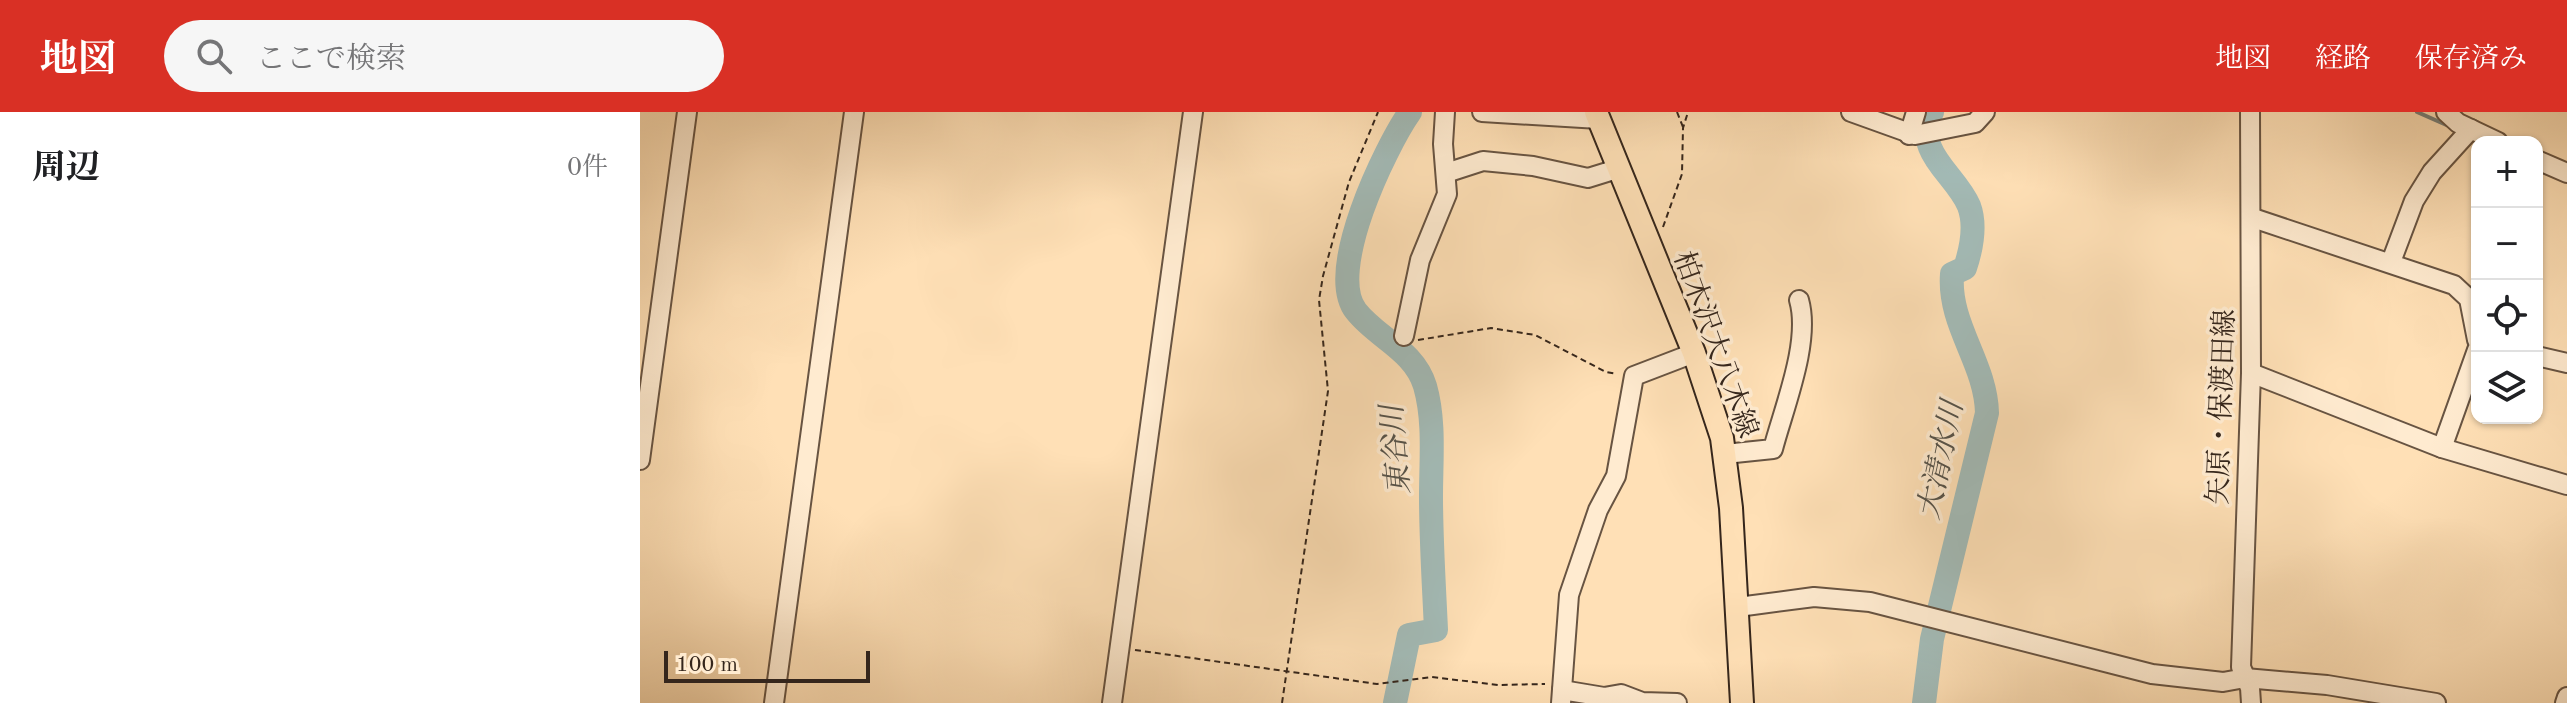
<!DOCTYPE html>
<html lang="ja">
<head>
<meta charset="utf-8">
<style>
  :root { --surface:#fff; --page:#f6f6f6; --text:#202124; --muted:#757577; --line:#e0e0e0; --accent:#d93025 }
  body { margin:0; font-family:"Old Standard TT","Noto Serif JP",serif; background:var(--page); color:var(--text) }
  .controls { position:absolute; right:24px; top:24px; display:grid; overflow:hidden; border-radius:16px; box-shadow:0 2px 6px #0004 }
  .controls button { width:72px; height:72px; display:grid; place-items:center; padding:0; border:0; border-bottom:2px solid var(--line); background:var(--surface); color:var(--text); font:40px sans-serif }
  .scale { position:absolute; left:24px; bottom:20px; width:206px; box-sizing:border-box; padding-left:8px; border:4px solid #35261c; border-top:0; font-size:22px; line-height:28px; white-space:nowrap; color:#35261c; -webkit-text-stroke:6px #ffebd0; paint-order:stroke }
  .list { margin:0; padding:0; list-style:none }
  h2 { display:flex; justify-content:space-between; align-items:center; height:104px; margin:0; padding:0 32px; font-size:34px }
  h2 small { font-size:26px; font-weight:400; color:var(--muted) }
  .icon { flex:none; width:44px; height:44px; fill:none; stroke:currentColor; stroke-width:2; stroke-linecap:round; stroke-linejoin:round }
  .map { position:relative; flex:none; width:1927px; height:591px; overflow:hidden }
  header { display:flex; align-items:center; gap:48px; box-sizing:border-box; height:112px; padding:0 40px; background:var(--accent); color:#fff }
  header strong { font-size:38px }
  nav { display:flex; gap:44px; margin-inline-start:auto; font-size:28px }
  .search { width:560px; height:72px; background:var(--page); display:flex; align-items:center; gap:20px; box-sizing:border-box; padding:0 28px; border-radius:44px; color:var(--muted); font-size:30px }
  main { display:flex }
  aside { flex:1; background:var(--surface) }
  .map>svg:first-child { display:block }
</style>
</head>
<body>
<header>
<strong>地図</strong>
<div class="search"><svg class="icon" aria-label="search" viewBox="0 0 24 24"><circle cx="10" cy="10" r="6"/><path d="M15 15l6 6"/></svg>ここで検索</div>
<nav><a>地図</a><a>経路</a><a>保存済み</a></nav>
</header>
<main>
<aside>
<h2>周辺<small>0件</small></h2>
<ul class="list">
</ul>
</aside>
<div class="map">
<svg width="1927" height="591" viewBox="0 0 1927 591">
  <rect width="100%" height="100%" fill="#ffe0b6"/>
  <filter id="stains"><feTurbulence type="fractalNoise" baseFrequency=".0025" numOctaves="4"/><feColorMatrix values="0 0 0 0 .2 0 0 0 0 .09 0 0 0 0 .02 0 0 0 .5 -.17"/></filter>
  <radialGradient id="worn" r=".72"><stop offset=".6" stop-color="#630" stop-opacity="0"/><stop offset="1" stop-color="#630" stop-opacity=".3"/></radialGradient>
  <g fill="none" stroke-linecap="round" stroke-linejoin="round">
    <polyline stroke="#777f79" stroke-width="4" points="1777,0 1811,15"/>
    <g stroke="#a3bbb7" stroke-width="24">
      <path d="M 755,591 L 769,523 L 796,518 C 794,473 791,429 791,384 C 791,348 795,309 785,274 C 774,238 737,226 716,199 C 685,160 745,36 770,0"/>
      <path d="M 1284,591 L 1292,527 L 1347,301 C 1346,251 1308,213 1312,162 L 1325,156 C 1331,138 1336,113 1329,94 C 1315,61 1273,41 1292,0"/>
    </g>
    <g stroke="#685442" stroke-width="22">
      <g id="minor">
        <polyline points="842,0 959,7"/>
        <polyline points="1211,0 1275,23 1335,11 1345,0"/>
        <polyline points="1610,0 1611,261 1601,555 1610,576 1611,591"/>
        <polyline points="1806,0 1818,11 1858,30"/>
        <polyline points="1269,23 1276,0"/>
        <polyline points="1897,48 1927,61"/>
        <polyline points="806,61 843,49 893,54 948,66 977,57"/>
        <polyline points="1613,106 1814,173 1829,187 1837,228"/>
        <polyline points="1751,150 1774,89 1792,60 1831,17"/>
        <polyline points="764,224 780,148 807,82 803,32 805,0"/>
        <polyline points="1897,244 1927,251"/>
        <polyline points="1611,261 1802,336 1927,373"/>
        <polyline points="1802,336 1837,238"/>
        <path d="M 1085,342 L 1133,337 C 1144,295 1171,230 1159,188"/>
        <polyline points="0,348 47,0"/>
        <polyline points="1098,495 1174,485 1230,490 1512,562 1583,570 1605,566 1687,573 1796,591"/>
        <polyline points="922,578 964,585 981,582 1002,590 1037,591"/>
        <polyline points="134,591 214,0"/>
        <polyline points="472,591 553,0"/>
        <polyline points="921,591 929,483 958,398 976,364 994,264 1054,241"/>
        <polyline points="1925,591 1927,585"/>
      </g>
    </g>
    <g stroke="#35261c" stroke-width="26">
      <polyline id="major" points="956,0 1054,241 1082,326 1091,396 1102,591"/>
    </g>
    <g stroke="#35261c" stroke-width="2" stroke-dasharray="6 4" stroke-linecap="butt">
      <polyline points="1037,0 1043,15"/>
      <polyline points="1023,115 1042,62 1043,16 1048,0"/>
      <polyline points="778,228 851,216 895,223 966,260 977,262"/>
      <polyline points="495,538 737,572 792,565 858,573 905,572"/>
      <polyline points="642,591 688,279 679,188 683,164 709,70 738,0"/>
    </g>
    <use href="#minor" stroke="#ffebd0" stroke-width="18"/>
    <use href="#major" stroke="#ffe0b6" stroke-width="22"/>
  </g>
  <g text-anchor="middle" stroke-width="7" stroke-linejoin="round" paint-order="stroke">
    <g font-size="28" fill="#35261c" stroke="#ffebd0">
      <text transform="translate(1077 232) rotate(70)" y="10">柏木沢大八木線</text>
      <text transform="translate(1580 295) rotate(-88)" y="10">矢原・保渡田線</text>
    </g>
    <g font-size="30" font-style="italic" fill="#56534a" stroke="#ffebd0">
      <text transform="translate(755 338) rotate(-95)" y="10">東谷川</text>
      <text transform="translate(1300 348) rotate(-78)" y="10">大清水川</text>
    </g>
  </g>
  <rect width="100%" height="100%" filter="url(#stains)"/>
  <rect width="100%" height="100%" fill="url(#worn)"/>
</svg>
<div class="controls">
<button>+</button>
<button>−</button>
<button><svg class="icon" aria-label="locate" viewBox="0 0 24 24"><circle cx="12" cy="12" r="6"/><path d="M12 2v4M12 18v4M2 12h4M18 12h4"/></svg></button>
<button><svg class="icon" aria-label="layers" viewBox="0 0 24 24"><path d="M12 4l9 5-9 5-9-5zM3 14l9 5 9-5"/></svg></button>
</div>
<div class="scale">100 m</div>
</div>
</main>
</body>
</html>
